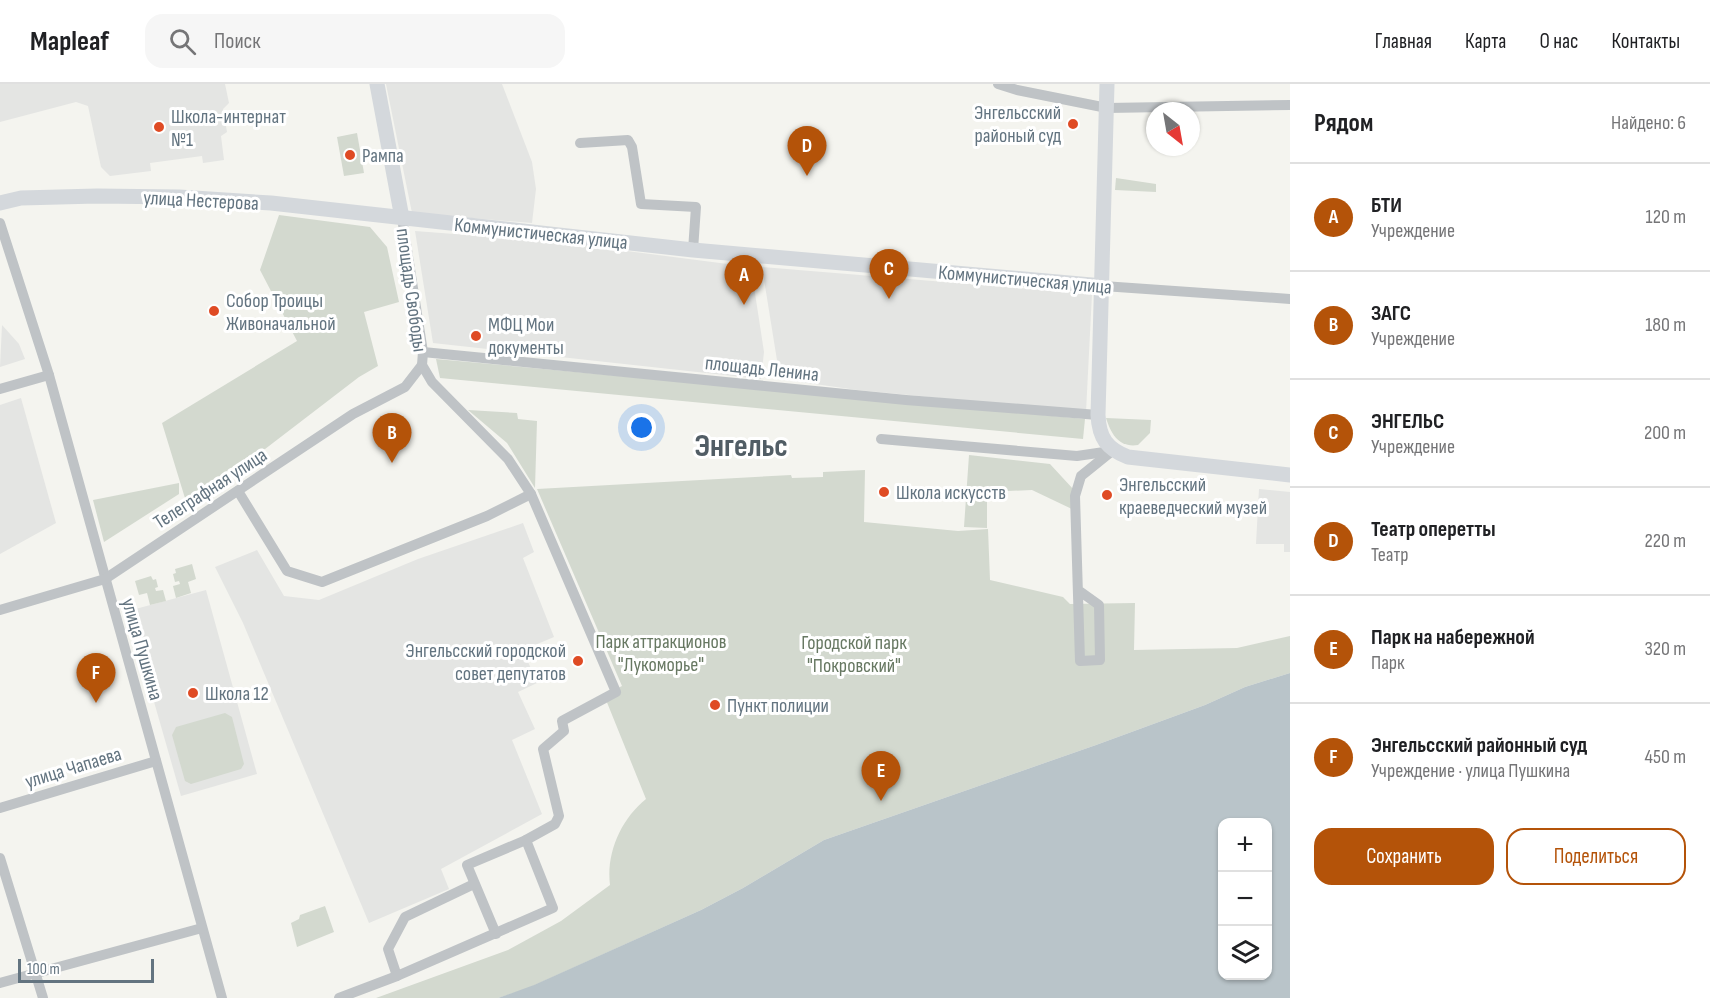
<!DOCTYPE html>
<html lang="ru">
<head>
<meta charset="utf-8">
<style>
  :root { --surface:#fff; --page:#f6f6f6; --text:#202124; --muted:#757577; --line:#e0e0e0; --accent:#b45309 }
  body { margin:0; font-family:"Sofia Sans Condensed",sans-serif; background:var(--page); color:var(--text) }
  .controls { position:absolute; right:18px; bottom:18px; display:grid; overflow:hidden; border-radius:12px; box-shadow:0 2px 4px #0004 }
  .controls button { width:54px; height:54px; display:grid; place-items:center; padding:0; border:0; border-bottom:2px solid var(--line); background:var(--surface); color:var(--text); font:30px sans-serif }
  .compass { position:absolute; left:1146px; top:18px; width:54px; height:54px; border-radius:50%; background:var(--surface); box-shadow:0 2px 4px #0004; rotate:149deg }
  .scale { position:absolute; left:18px; bottom:15px; width:136px; box-sizing:border-box; padding-left:6px; border:3px solid #637480; border-top:0; font-size:16px; line-height:21px; white-space:nowrap; color:#637480; -webkit-text-stroke:4px #fff; paint-order:stroke }
  .you { position:absolute; left:642px; top:344px; width:21px; height:21px; margin:-15px; border:4px solid #fff; border-radius:50%; background:#1a73e8; box-shadow:0 0 0 9px #1a73e833 }
  .badge { display:grid; place-items:center; width:39px; height:39px; border-radius:50%; background:var(--accent); color:#fff; font-size:20px; font-weight:700 }
  .pin { position:absolute; translate:-50% -50px; filter:drop-shadow(0 2px 3px #0008) }
  .pin::after { content:''; position:absolute; top:32px; width:21px; height:18px; background:inherit; clip-path:polygon(0 0,100% 0,50% 100%) }
  .list { margin:0; padding:0; list-style:none }
  h2 { display:flex; justify-content:space-between; align-items:center; height:78px; margin:0; padding:0 24px; font-size:26px }
  h2 small { font-size:20px; font-weight:400; color:var(--muted) }
  .list li { display:grid; grid-template-columns:39px 1fr auto; gap:18px; align-items:center; box-sizing:border-box; height:108px; padding:0 24px; border-top:2px solid var(--line) }
  .list b { display:block; font-size:22px; white-space:nowrap }
  .list p { margin:0; font-size:20px; white-space:nowrap; color:var(--muted) }
  .list em { font-size:20px; font-style:normal; color:var(--muted) }
  .actions { display:flex; gap:12px; padding:18px 24px }
  .actions a { flex:1; padding:14px 0; border:2px solid var(--accent); border-radius:18px; text-align:center; font-size:21px; color:var(--accent) }
  .actions .main { background:var(--accent); color:#fff }
  .icon { flex:none; width:33px; height:33px; fill:none; stroke:currentColor; stroke-width:2; stroke-linecap:round; stroke-linejoin:round }
  .map { position:relative; flex:none; width:1290px; height:914px; overflow:hidden }
  header { display:flex; align-items:center; gap:36px; box-sizing:border-box; height:84px; padding:0 30px; background:var(--surface); border-bottom:2px solid var(--line) }
  header strong { font-size:28px }
  nav { display:flex; gap:33px; margin-inline-start:auto; font-size:21px }
  .search { width:420px; height:54px; background:var(--page); display:flex; align-items:center; gap:15px; box-sizing:border-box; padding:0 21px; border-radius:18px; color:var(--muted); font-size:22px }
  main { display:flex }
  aside { flex:1; background:var(--surface) }
  .map>svg:first-child { display:block }
</style>
</head>
<body>
<header>
<strong>Mapleaf</strong>
<div class="search"><svg class="icon" aria-label="search" viewBox="0 0 24 24"><circle cx="10" cy="10" r="6"/><path d="M15 15l6 6"/></svg>Поиск</div>
<nav><a>Главная</a><a>Карта</a><a>О нас</a><a>Контакты</a></nav>
</header>
<main>
<div class="map">
<svg width="1290" height="914" viewBox="0 0 1290 914">
  <rect width="100%" height="100%" fill="#f4f4ef"/>
  <g fill="#e4e5e3">
    <polygon points="0,0 225,0 229,19 223,25 227,48 221,52 224,76 203,79 202,72 150,79 151,87 110,92 101,83 88,22 76,18 0,38"/>
    <polygon points="386,0 502,0 532,78 536,105 532,139 412,129"/>
    <polygon points="415,147 557,158 751,183 764,268 761,295 433,259"/>
    <polygon points="762,183 1092,210 1086,328 857,306 780,295"/>
    <polygon points="2,241 19,260 25,275 0,283"/>
    <polygon points="21,314 56,439 0,470 0,321"/>
    <polygon points="1259,405 1290,408 1290,468 1284,468 1284,460 1256,460"/>
    <polygon points="523,439 534,468 523,474 554,553 523,566 537,599 518,608 535,645 512,656 542,730 441,785 449,805 369,839 243,539 215,483 257,466 284,512 319,516 418,475"/>
    <polygon points="206,506 257,690 181,712 128,527"/>
  </g>
  <g fill="#d3d9cf">
    <polygon points="357,49 364,89 344,92 337,53"/>
    <polygon points="1116,94 1156,100 1156,108 1115,106"/>
    <polygon points="279,131 370,143 387,163 399,218 364,228 378,282 359,293 188,424 162,339 297,257 260,186"/>
    <polygon points="436,275 1085,335 1083,355 440,294"/>
    <polygon points="468,326 517,329 518,335 537,337 535,404 507,359"/>
    <path d="M 1106,334 L 1151,336 L 1150,349 L 1138,361 C 1119,364 1111,350 1106,334 Z"/>
    <polygon points="969,371 1050,380 1074,406 1074,426 1032,406 987,408 987,444 964,443"/>
    <path d="M 865,386 L 864,438 L 958,447 L 988,445 L 990,496 L 1063,513 L 1070,520 L 1135,519 L 1134,566 L 1237,564 L 1290,552 L 1290,589 L 1245,603 L 1205,621 L 1096,661 L 824,756 L 743,804 L 701,826 L 526,905 L 498,914 L 376,914 L 508,866 L 561,837 L 610,801 C 606,769 621,735 646,715 L 604,611 L 622,602 L 537,405 L 791,391 L 792,394 L 823,393 L 823,388 Z"/>
    <polygon points="179,399 179,410 104,458 93,416"/>
    <polygon points="192,480 196,495 188,498 191,509 176,514 173,502 180,500 179,497 175,498 173,490 176,489 175,485"/>
    <polygon points="151,492 153,496 156,495 158,503 155,504 156,507 163,506 166,517 150,521 147,509 139,511 135,497"/>
    <polygon points="225,629 232,633 244,680 241,685 191,700 185,697 172,651 176,643"/>
    <polygon points="325,822 334,848 297,863 291,839 299,835 300,831"/>
  </g>
  <path fill="#b9c4c9" fill-rule="evenodd" d="M 1290,589 L 1290,914 L 498,914 L 534,901 L 701,826 L 743,804 L 824,756 L 1096,661 L 1205,621 L 1245,603 ZM 1268,738 L 1268,892 L 1222,892 L 1222,738 Z"/>
  <g fill="none" stroke-linecap="round" stroke-linejoin="round">
    <g stroke="#bfc3c6" stroke-width="10">
      <polyline points="998,0 1017,6 1107,24 1290,21"/>
      <polyline points="580,59 628,56 632,63 641,120 696,123 693,166"/>
      <polyline points="0,139 49,291 222,914"/>
      <polyline points="1103,202 1290,215"/>
      <polyline points="423,268 906,316 1098,331"/>
      <polyline points="0,305 49,291"/>
      <polyline points="881,355 1077,372 1111,367"/>
      <polyline points="238,407 287,487 322,498 487,432 531,410"/>
      <polyline points="1078,506 1099,521 1100,576 1080,577 1075,412 1081,392 1112,367"/>
      <polyline points="0,526 105,495 353,330 405,303 422,281"/>
      <polyline points="0,724 156,677"/>
      <polyline points="0,774 43,914"/>
      <polyline points="496,850 467,781 526,756"/>
      <polyline points="397,892 388,865 405,833 474,800"/>
      <polyline points="0,899 202,844"/>
      <polyline points="339,914 397,892 553,824 526,756 555,740 559,732 543,665 564,647 562,637 616,608 531,410 508,375 432,298 422,281 423,268 402,134"/>
    </g>
    <g stroke="#d4d8dc" stroke-width="15">
      <polyline points="377,0 402,134"/>
      <path d="M 1107,0 L 1098,331 C 1099,354 1107,365 1128,373 L 1290,391"/>
      <polyline points="0,119 21,114 97,112 179,113 271,119 693,166 1103,202"/>
    </g>
  </g>
  <g fill="#df4b24" stroke="#fff" stroke-width="2">
    <circle cx="1073" cy="40" r="6"/>
    <circle cx="159" cy="43" r="6"/>
    <circle cx="350" cy="71" r="6"/>
    <circle cx="214" cy="227" r="6"/>
    <circle cx="476" cy="252" r="6"/>
    <circle cx="884" cy="408" r="6"/>
    <circle cx="1107" cy="411" r="6"/>
    <circle cx="578" cy="577" r="6"/>
    <circle cx="193" cy="609" r="6"/>
    <circle cx="715" cy="621" r="6"/>
  </g>
  <g text-anchor="middle" stroke-width="6" stroke-linejoin="round" paint-order="stroke">
    <g font-size="20" fill="#637480" stroke="#fff" text-anchor="start">
      <text x="1061" y="35" text-anchor="end">Энгельсский<tspan x="1061" dy="23">районый суд</tspan></text>
      <text x="171" y="39">Школа-интернат<tspan x="171" dy="23">№1</tspan></text>
      <text x="362" y="78">Рампа</text>
      <text x="226" y="223">Собор Троицы<tspan x="226" dy="23">Живоначальной</tspan></text>
      <text x="488" y="247">МФЦ Мои<tspan x="488" dy="23">документы</tspan></text>
      <text x="1119" y="407">Энгельсский<tspan x="1119" dy="23">краеведческий музей</tspan></text>
      <text x="896" y="415">Школа искусств</text>
      <text x="566" y="573" text-anchor="end">Энгельсский городской<tspan x="566" dy="23">совет депутатов</tspan></text>
      <text x="205" y="616">Школа 12</text>
      <text x="727" y="628">Пункт полиции</text>
    </g>
    <g font-size="20" fill="#637480" stroke="#fff">
      <text transform="translate(201 116) rotate(3)" y="7">улица Нестерова</text>
      <text transform="translate(541 149) rotate(6)" y="7">Коммунистическая улица</text>
      <text transform="translate(1025 195) rotate(5)" y="7">Коммунистическая улица</text>
      <text transform="translate(412 206) rotate(82)" y="7">площадь Свободы</text>
      <text transform="translate(762 284) rotate(6)" y="7">площадь Ленина</text>
      <text transform="translate(210 404) rotate(-33)" y="7">Телеграфная улица</text>
      <text transform="translate(143 565) rotate(74)" y="7">улица Пушкина</text>
      <text transform="translate(73 683) rotate(-17)" y="7">улица Чапаева</text>
    </g>
    <g font-size="20" fill="#677862" stroke="#fff">
      <text x="661" y="564">Парк аттракционов<tspan x="661" dy="23">"Лукоморье"</tspan></text>
      <text x="854" y="565">Городской парк<tspan x="854" dy="23">"Покровский"</tspan></text>
    </g>
    <g font-size="32" font-weight="bold" fill="#515d65" stroke="#fff">
      <text x="741" y="372">Энгельс</text>
    </g>
  </g>
</svg>
<div class="controls">
<button>+</button>
<button>−</button>
<button><svg class="icon" aria-label="layers" viewBox="0 0 24 24"><path d="M12 4l9 5-9 5-9-5zM3 14l9 5 9-5"/></svg></button>
</div>
<svg class="compass" viewBox="-18 -18 36 36"><path d="M0-13l5 13h-10z" fill="#e53935"/><path d="M0 13l5-13h-10z" fill="#757577"/></svg>
<div class="scale">100 m</div>
<div class="you"></div>
<div class="pin badge" style="left:744px;top:221px">A</div>
<div class="pin badge" style="left:392px;top:379px">B</div>
<div class="pin badge" style="left:889px;top:215px">C</div>
<div class="pin badge" style="left:807px;top:92px">D</div>
<div class="pin badge" style="left:881px;top:717px">E</div>
<div class="pin badge" style="left:96px;top:619px">F</div>
</div>
<aside>
<h2>Рядом<small>Найдено: 6</small></h2>
<ul class="list">
<li><span class="badge">A</span><div><b>БТИ</b><p>Учреждение</p></div><em>120 m</em></li>
<li><span class="badge">B</span><div><b>ЗАГС</b><p>Учреждение</p></div><em>180 m</em></li>
<li><span class="badge">C</span><div><b>ЭНГЕЛЬС</b><p>Учреждение</p></div><em>200 m</em></li>
<li><span class="badge">D</span><div><b>Театр оперетты</b><p>Театр</p></div><em>220 m</em></li>
<li><span class="badge">E</span><div><b>Парк на набережной</b><p>Парк</p></div><em>320 m</em></li>
<li><span class="badge">F</span><div><b>Энгельсский районный суд</b><p>Учреждение · улица Пушкина</p></div><em>450 m</em></li>
</ul>
<div class="actions"><a class="main">Сохранить</a><a>Поделиться</a></div>
</aside>
</main>
</body>
</html>
